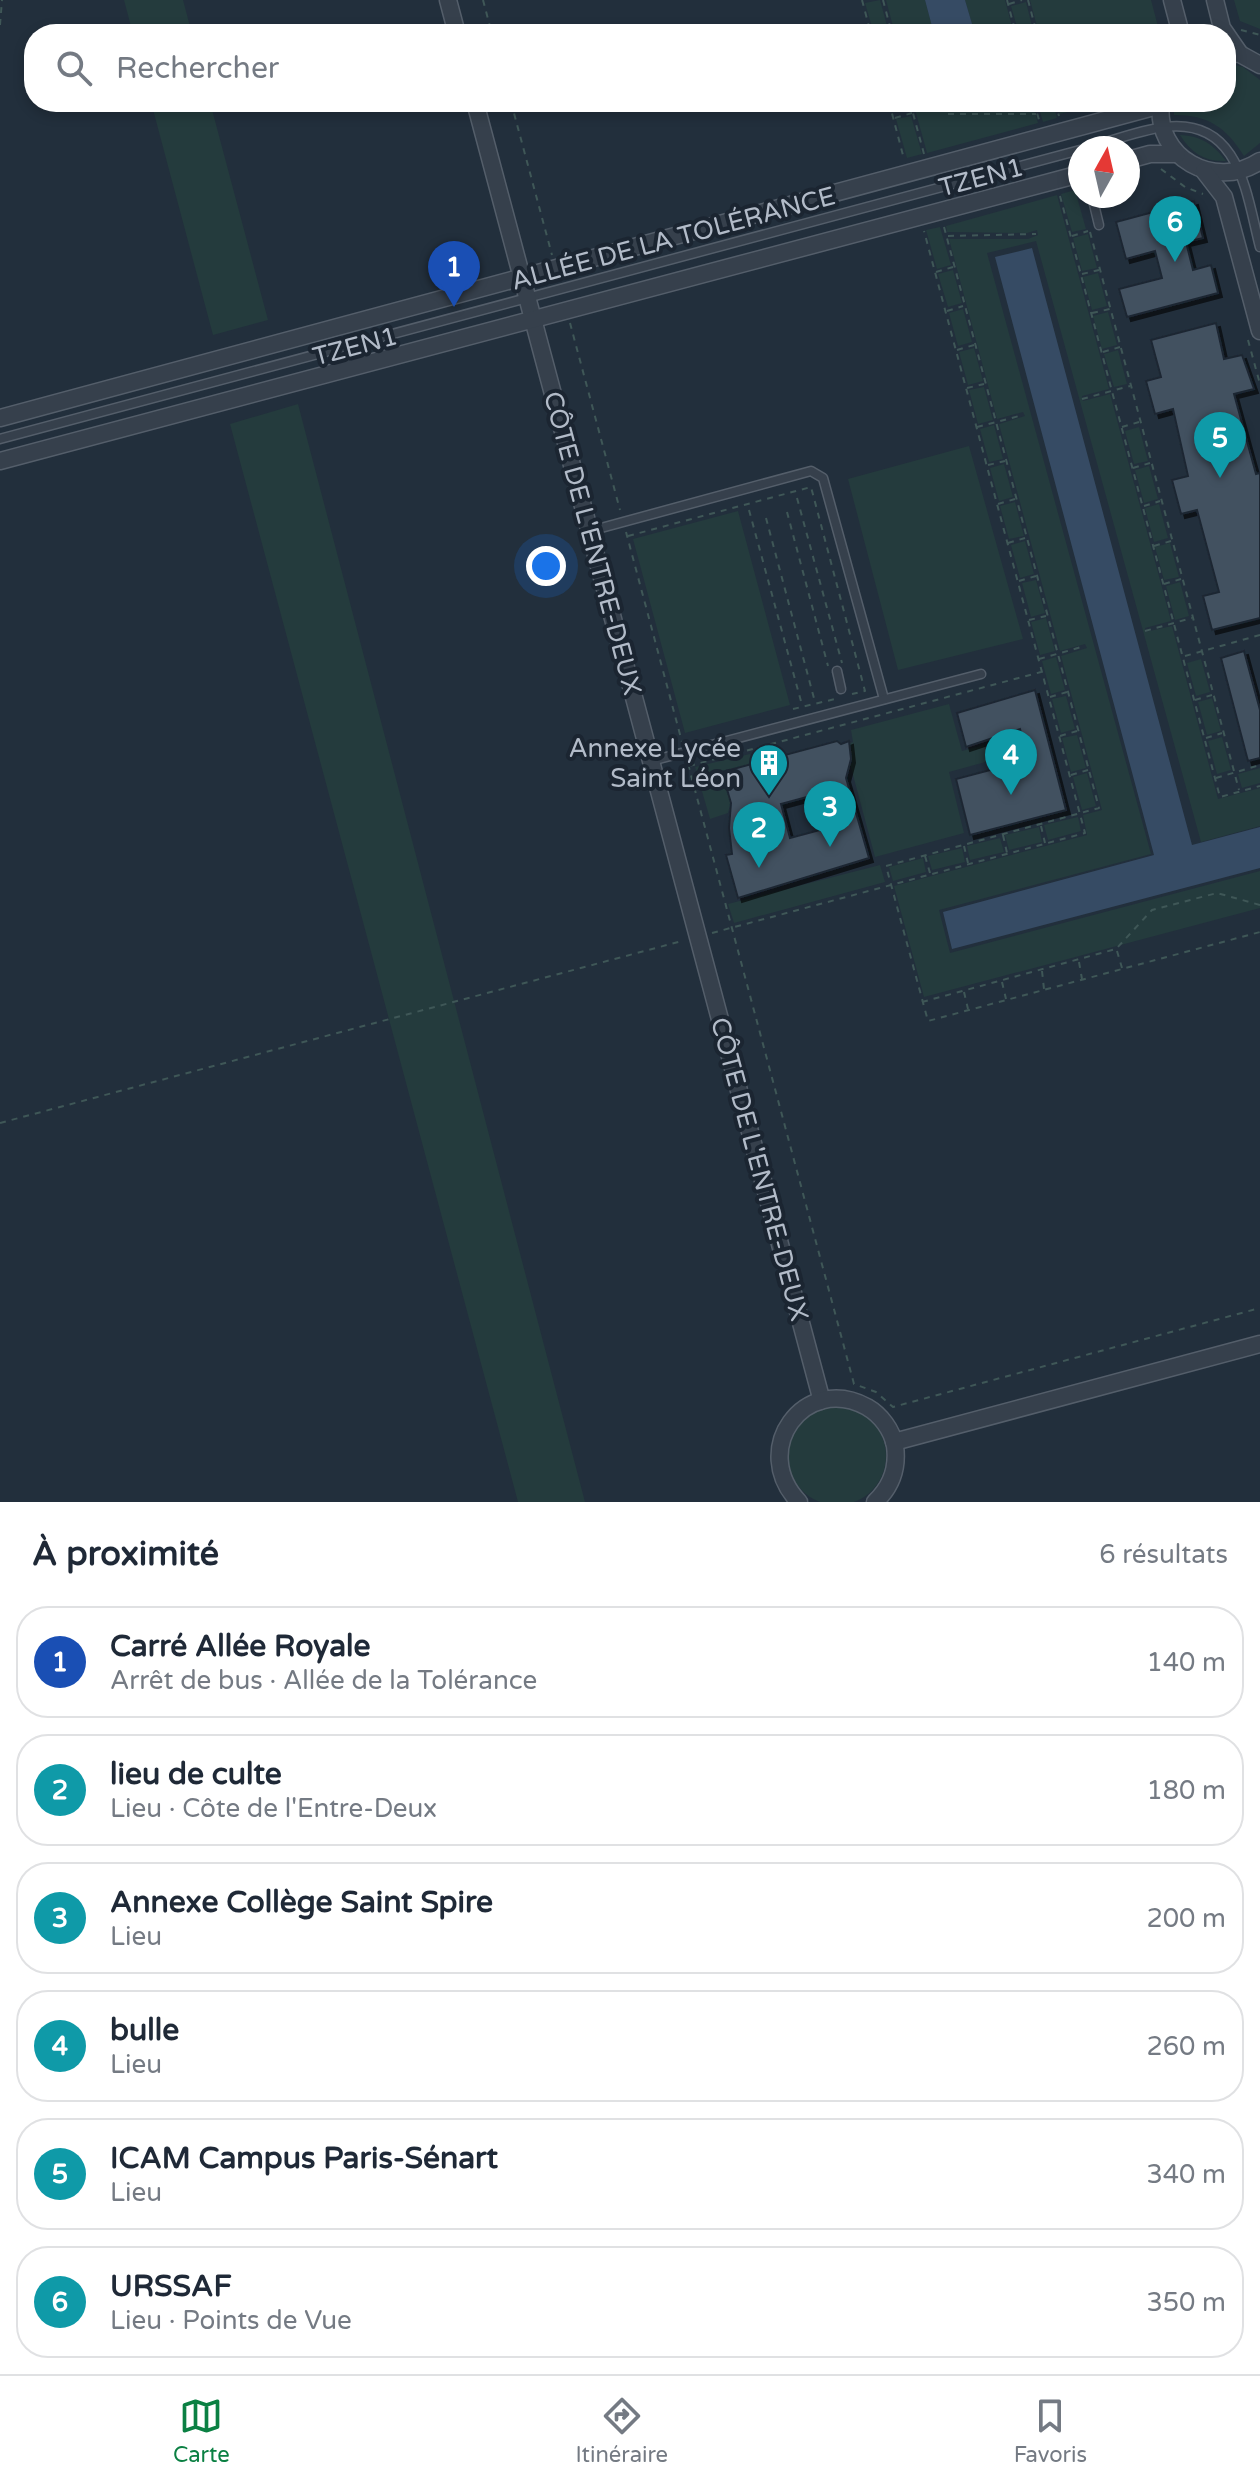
<!DOCTYPE html>
<html lang="fr">
<head>
<meta charset="utf-8">
<style>
  :root { --surface:#fff; --page:#f6f6f7; --text:#1f2937; --muted:#747a83; --line:#e0e1e3; --accent:#0b8043 }
  body { margin:0; font-family:"Varela Round",sans-serif; background:var(--page); color:var(--text) }
  .compass { position:absolute; left:1068px; top:136px; width:72px; height:72px; border-radius:50%; background:var(--surface); box-shadow:0 4px 12px #0003; rotate:8deg }
  .you { position:absolute; left:546px; top:566px; width:28px; height:28px; margin:-20px; border:6px solid #fff; border-radius:50%; background:#1a73e8; box-shadow:0 0 0 12px #1a73e833 }
  .badge { display:grid; place-items:center; width:52px; height:52px; border-radius:50%; background:var(--accent); color:#fff; font-size:26px; font-weight:700 }
  .pin { position:absolute; translate:-50% -66px; filter:drop-shadow(0 2px 4px #0008) }
  .pin::after { content:''; position:absolute; top:42px; width:28px; height:24px; background:inherit; clip-path:polygon(0 0,100% 0,50% 100%) }
  .list { margin:0; padding:0; list-style:none }
  h2 { display:flex; justify-content:space-between; align-items:center; height:104px; margin:0; padding:0 32px; font-size:34px }
  h2 small { font-size:26px; font-weight:400; color:var(--muted) }
  .list li { display:grid; grid-template-columns:52px 1fr auto; gap:24px; align-items:center; box-sizing:border-box; height:112px; margin:0 16px 16px; padding:0 16px; border:2px solid var(--line); border-radius:32px }
  .list b { display:block; font-size:30px; white-space:nowrap }
  .list p { margin:0; font-size:26px; white-space:nowrap; color:var(--muted) }
  .list em { font-size:26px; font-style:normal; color:var(--muted) }
  .icon { flex:none; width:44px; height:44px; fill:none; stroke:currentColor; stroke-width:2; stroke-linecap:round; stroke-linejoin:round }
  .map { position:relative; flex:none; width:1260px; height:1502px; overflow:hidden }
  .search { position:absolute; background:var(--surface); box-shadow:0 4px 12px #0003; left:24px; right:24px; top:24px; height:88px; display:flex; align-items:center; gap:20px; box-sizing:border-box; padding:0 28px; border-radius:32px; color:var(--muted); font-size:30px }
  .sheet { height:872px; background:var(--surface) }
  nav { display:flex; justify-content:space-around; align-items:center; box-sizing:border-box; height:112px; border-top:2px solid var(--line); background:var(--surface); font-size:22px; color:var(--muted) }
  nav a { display:grid; justify-items:center; gap:4px }
  nav .on { color:var(--accent) }
  .map>svg:first-child { display:block }
</style>
</head>
<body>
<div class="map">
<svg width="1260" height="1502" viewBox="0 0 1260 1502">
  <defs>
    <filter id="shadow"><feDropShadow dx="4" dy="4" stdDeviation="0" flood-color="#0009"/></filter>
  </defs>
  <rect width="100%" height="100%" fill="#222f3c"/>
  <g fill="#243b3d">
    <polygon points="124,0 183,0 192,34 133,34"/>
    <polygon points="880,0 889,33 874,34 865,3"/>
    <polygon points="886,0 925,0 934,34 895,34"/>
    <polygon points="965,0 1005,0 1014,34 975,34"/>
    <polygon points="1030,0 1151,0 1160,34 1039,34"/>
    <polygon points="1234,0 1260,0 1260,29 1240,21"/>
    <polygon points="1026,2 1034,34 1019,34 1011,6"/>
    <path d="M 1226,63 L 1243,67 L 1260,80 L 1260,143 L 1244,156 C 1226,127 1208,115 1174,115 L 1174,102 L 1226,102 Z"/>
    <polygon points="151,102 210,102 268,320 213,335"/>
    <polygon points="913,102 1032,102 1038,123 927,153"/>
    <polygon points="1037,102 1053,102 1057,118 1043,122"/>
    <polygon points="1057,102 1105,102 1060,114"/>
    <polygon points="911,116 922,154 907,158 896,119"/>
    <path d="M 1180,135 C 1201,136 1213,144 1226,161 C 1205,162 1191,153 1180,135 Z"/>
    <polygon points="1075,190 1086,229 1072,232 1061,194"/>
    <polygon points="1057,195 1109,389 1082,396 1083,401 1110,394 1171,621 1145,628 1145,632 1172,626 1218,799 1260,788 1260,826 1201,842 1036,241 987,253 1151,854 939,910 950,953 1260,871 1260,908 924,997 894,886 1087,835 1083,815 1102,810 1061,656 1087,648 1085,644 1060,651 999,424 1025,416 1023,412 997,419 949,239 1028,239 1038,235 1037,230 1027,233 947,232 946,226"/>
    <polygon points="940,227 951,265 937,269 926,230"/>
    <polygon points="1088,234 1097,268 1082,271 1073,238"/>
    <polygon points="953,270 962,303 948,307 938,274"/>
    <polygon points="1098,273 1107,306 1092,310 1083,277"/>
    <polygon points="963,309 972,342 958,346 949,313"/>
    <polygon points="1108,312 1117,345 1102,349 1093,316"/>
    <polygon points="974,348 983,381 968,385 959,352"/>
    <polygon points="1118,350 1127,384 1114,387 1104,354"/>
    <polygon points="984,387 993,420 978,424 969,390"/>
    <polygon points="298,404 585,1502 518,1502 230,424"/>
    <polygon points="994,425 1003,459 989,462 980,429"/>
    <polygon points="1139,427 1148,461 1134,464 1125,431"/>
    <polygon points="969,446 1023,639 898,670 848,479"/>
    <polygon points="1004,464 1013,497 999,501 990,468"/>
    <polygon points="1149,466 1158,499 1144,503 1135,470"/>
    <polygon points="1015,502 1024,536 1009,539 1000,506"/>
    <polygon points="1159,504 1168,538 1154,542 1145,508"/>
    <polygon points="738,511 790,705 685,733 633,539"/>
    <polygon points="1025,541 1034,574 1020,578 1011,545"/>
    <polygon points="1170,543 1179,577 1164,580 1155,547"/>
    <polygon points="1036,580 1045,613 1031,617 1022,583"/>
    <polygon points="1180,582 1189,616 1175,620 1166,586"/>
    <polygon points="1046,618 1055,651 1040,655 1031,622"/>
    <polygon points="1056,657 1065,690 1051,694 1042,661"/>
    <polygon points="1201,659 1210,692 1196,696 1187,663"/>
    <polygon points="1066,696 1075,729 1061,733 1052,699"/>
    <polygon points="1212,698 1221,731 1207,735 1198,702"/>
    <polygon points="949,704 962,751 984,745 989,761 949,772 964,833 875,857 845,745 853,742 851,730"/>
    <polygon points="1077,735 1086,768 1071,772 1062,738"/>
    <polygon points="1016,737 1020,752 1025,751 1026,756 1015,760 1012,754 995,759 991,743"/>
    <polygon points="1222,737 1231,770 1217,774 1208,741"/>
    <polygon points="750,754 753,763 723,772 731,803 728,813 710,819 695,767"/>
    <polygon points="1260,768 1260,783 1242,788 1238,774"/>
    <polygon points="1087,773 1096,806 1082,810 1073,777"/>
    <polygon points="1078,817 1081,831 1048,840 1044,825"/>
    <polygon points="1039,827 1042,842 1009,850 1005,835"/>
    <polygon points="1000,838 1004,852 970,860 967,846"/>
    <polygon points="962,848 965,862 932,870 928,856"/>
    <polygon points="923,858 926,872 893,881 889,867"/>
    <polygon points="880,865 885,882 734,923 728,904"/>
    <circle cx="837" cy="1456" r="49"/>
  </g>
  <g fill="#364b64">
    <polygon points="925,0 965,0 975,34 934,34"/>
    <polygon points="1032,248 1192,845 1260,827 1260,868 952,949 943,912 1154,855 995,257"/>
  </g>
  <g fill="#435160" stroke="#1d2733" stroke-width="2" fill-rule="evenodd" filter="url(#shadow)">
    <polygon points="1194,201 1203,238 1186,242 1193,270 1211,265 1218,293 1127,317 1119,289 1162,278 1155,251 1126,259 1116,222"/>
    <polygon points="1216,323 1224,359 1242,355 1254,389 1234,394 1256,474 1260,473 1260,618 1212,630 1203,596 1219,592 1197,510 1181,514 1172,480 1188,476 1173,409 1155,414 1146,381 1161,377 1151,340"/>
    <polygon points="1244,651 1260,710 1260,758 1248,761 1221,658"/>
    <polygon points="1035,690 1066,810 970,835 956,779 1028,760 1020,729 966,747 957,713"/>
    <path d="M 837,741 L 841,744 L 849,741 L 851,759 L 846,778 L 869,858 L 738,898 L 726,855 L 732,854 L 729,828 L 731,803 L 722,772 ZM 833,790 L 842,824 L 790,838 L 781,804 Z"/>
  </g>
  <g fill="none" stroke-linecap="round" stroke-linejoin="round">
    <g stroke="#545e6a" stroke-width="11">
      <g id="lane">
        <path d="M 1087,148 C 1112,141 1139,130 1165,127 C 1240,118 1246,193 1260,247"/>
        <polyline points="1092,196 1099,225"/>
        <polyline points="0,439 1080,150"/>
        <polyline points="590,531 811,471 823,478 884,699"/>
        <polyline points="837,671 841,689"/>
        <polyline points="651,761 981,674"/>
      </g>
    </g>
    <g stroke="#545e6a" stroke-width="19">
      <g id="street">
        <polyline points="448,0 457,34"/>
        <polyline points="1172,0 1181,34"/>
        <polyline points="1215,0 1222,28 1240,54"/>
        <polyline points="1233,53 1240,54 1260,65"/>
        <polyline points="475,102 820,1394 820,1401"/>
        <path d="M 1161,102 C 1154,158 1215,191 1260,161"/>
        <polyline points="1128,160 1150,154 1177,154"/>
        <polyline points="1204,171 1224,197 1260,331"/>
        <polyline points="0,418 1161,105"/>
        <polyline points="0,461 1080,174"/>
        <polyline points="894,1442 1260,1344"/>
        <path d="M 799,1502 C 749,1450 804,1373 867,1407 C 881,1415 892,1430 895,1446 C 898,1468 891,1487 875,1502"/>
      </g>
    </g>
    <g stroke="#3f5757" stroke-width="2" stroke-dasharray="6 6" stroke-linecap="butt">
      <polyline points="483,0 492,34"/>
      <polyline points="862,0 871,34"/>
      <polyline points="883,0 892,34"/>
      <polyline points="1007,0 1016,34"/>
      <polyline points="1028,0 1037,34"/>
      <polyline points="1009,4 1022,0"/>
      <polyline points="0,25 2,0"/>
      <polyline points="1241,30 1260,35"/>
      <polyline points="511,102 552,255"/>
      <polyline points="889,102 904,159"/>
      <polyline points="910,102 924,154"/>
      <polyline points="1034,102 1039,120"/>
      <polyline points="1055,102 1059,116"/>
      <polyline points="948,114 1036,114"/>
      <polyline points="895,118 912,113"/>
      <polyline points="1161,169 1185,187 1203,194"/>
      <polyline points="1060,196 1220,797 1260,786"/>
      <polyline points="944,227 1099,808 886,866 928,1021 1260,932"/>
      <polyline points="1090,232 1239,790"/>
      <polyline points="948,236 1036,234"/>
      <polyline points="1072,236 1088,231"/>
      <polyline points="936,272 953,267"/>
      <polyline points="1082,274 1099,270"/>
      <polyline points="947,311 963,306"/>
      <polyline points="1092,313 1110,309"/>
      <polyline points="570,323 620,510"/>
      <polyline points="1248,340 1260,384"/>
      <polyline points="957,350 974,345"/>
      <polyline points="1103,352 1120,347"/>
      <polyline points="967,388 984,384"/>
      <polyline points="1082,399 1130,386"/>
      <polyline points="977,427 1023,415"/>
      <polyline points="1122,427 1139,422"/>
      <polyline points="988,465 1005,461"/>
      <polyline points="1133,468 1150,463"/>
      <polyline points="797,498 842,663"/>
      <polyline points="998,504 1015,499"/>
      <polyline points="1144,506 1160,501"/>
      <polyline points="749,510 802,705"/>
      <polyline points="787,512 828,666"/>
      <polyline points="766,518 815,702"/>
      <polyline points="626,532 682,742"/>
      <polyline points="628,536 811,487 865,691 852,694"/>
      <polyline points="1008,543 1025,538"/>
      <polyline points="1154,546 1171,541"/>
      <polyline points="1019,581 1036,576"/>
      <polyline points="1164,584 1181,579"/>
      <polyline points="1029,620 1046,616"/>
      <polyline points="1145,631 1192,618"/>
      <polyline points="1185,656 1260,635"/>
      <polyline points="1039,659 1085,646"/>
      <polyline points="1050,697 1067,692"/>
      <polyline points="1195,700 1212,695"/>
      <polyline points="793,709 835,699"/>
      <polyline points="1060,736 1077,731"/>
      <polyline points="1206,738 1222,733"/>
      <polyline points="688,764 854,1384 876,1392 893,1407 1260,1308"/>
      <polyline points="689,766 1041,672"/>
      <polyline points="1071,775 1088,770"/>
      <polyline points="1216,778 1260,765"/>
      <polyline points="1041,826 1045,843"/>
      <polyline points="1003,835 1007,853"/>
      <polyline points="964,846 968,863"/>
      <polyline points="925,856 930,873"/>
      <polyline points="712,933 1085,833 924,231"/>
      <polyline points="1117,951 1122,968"/>
      <polyline points="1079,962 1082,979"/>
      <polyline points="1042,971 1044,989"/>
      <polyline points="1002,982 1006,999"/>
      <polyline points="964,992 968,1009"/>
      <polyline points="922,1002 1116,949 1152,910 1217,893 1260,905"/>
      <polyline points="0,1123 682,941"/>
    </g>
    <use href="#lane" stroke="#36404c" stroke-width="8"/>
    <use href="#street" stroke="#36404c" stroke-width="16"/>
  </g>
  <defs>
    <g id="building-pin" transform="scale(2)"><path d="M0 17L-7.5 6A9.5 9.5 0 1 1 7.5 6Z" fill="#0f9aa8" stroke="#1b2531"/><path d="M-4-6H4V6H1V3H-1V6H-4ZM-2.5-4.3h1.7v1.8h-1.7ZM.8-4.3h1.7v1.8H.8ZM-2.5-1h1.7V.8h-1.7ZM.8-1h1.7V.8H.8Z" fill="#fff"/></g>
  </defs>
  <g fill-rule="evenodd">
    <use href="#building-pin" x="769" y="763"/>
  </g>
  <g text-anchor="middle" stroke-width="8" stroke-linejoin="round" paint-order="stroke">
    <g font-size="26" fill="#b2bbc8" stroke="#1b2531">
      <text transform="translate(981 177) rotate(-15)" y="9">TZEN1</text>
      <text transform="translate(673 238) rotate(-15)" y="9">ALLÉE DE LA TOLÉRANCE</text>
      <text transform="translate(355 346) rotate(-15)" y="9">TZEN1</text>
      <text transform="translate(593 543) rotate(75)" y="9">CÔTE DE L'ENTRE-DEUX</text>
      <text transform="translate(760 1169) rotate(75)" y="9">CÔTE DE L'ENTRE-DEUX</text>
    </g>
    <g font-size="26" fill="#b2bbc8" stroke="#1b2531" text-anchor="end">
      <text x="741" y="757">Annexe Lycée<tspan x="741" dy="30">Saint Léon</tspan></text>
    </g>
  </g>
</svg>
<svg class="compass" viewBox="-18 -18 36 36"><path d="M0-13l5 13h-10z" fill="#e53935"/><path d="M0 13l5-13h-10z" fill="#747a83"/></svg>
<div class="you"></div>
<div class="pin badge" style="left:454px;top:307px;background:#1a4fb4">1</div>
<div class="pin badge" style="left:759px;top:868px;background:#0f9aa8">2</div>
<div class="pin badge" style="left:830px;top:847px;background:#0f9aa8">3</div>
<div class="pin badge" style="left:1011px;top:795px;background:#0f9aa8">4</div>
<div class="pin badge" style="left:1220px;top:478px;background:#0f9aa8">5</div>
<div class="pin badge" style="left:1175px;top:262px;background:#0f9aa8">6</div>
<div class="search"><svg class="icon" aria-label="search" viewBox="0 0 24 24"><circle cx="10" cy="10" r="6"/><path d="M15 15l6 6"/></svg>Rechercher</div>
</div>
<section class="sheet">
<h2>À proximité<small>6 résultats</small></h2>
<ul class="list">
<li><span class="badge" style="background:#1a4fb4">1</span><div><b>Carré Allée Royale</b><p>Arrêt de bus · Allée de la Tolérance</p></div><em>140 m</em></li>
<li><span class="badge" style="background:#0f9aa8">2</span><div><b>lieu de culte</b><p>Lieu · Côte de l'Entre-Deux</p></div><em>180 m</em></li>
<li><span class="badge" style="background:#0f9aa8">3</span><div><b>Annexe Collège Saint Spire</b><p>Lieu</p></div><em>200 m</em></li>
<li><span class="badge" style="background:#0f9aa8">4</span><div><b>bulle</b><p>Lieu</p></div><em>260 m</em></li>
<li><span class="badge" style="background:#0f9aa8">5</span><div><b>ICAM Campus Paris-Sénart</b><p>Lieu</p></div><em>340 m</em></li>
<li><span class="badge" style="background:#0f9aa8">6</span><div><b>URSSAF</b><p>Lieu · Points de Vue</p></div><em>350 m</em></li>
</ul>
</section>
<nav>
<a class="on"><svg class="icon" aria-label="map" viewBox="0 0 24 24"><path d="M3 6l6-2 6 2 6-2v14l-6 2-6-2-6 2zM9 4v14M15 6v14"/></svg>Carte</a>
<a><svg class="icon" aria-label="directions" viewBox="0 0 24 24"><path d="M12 3l9 9-9 9-9-9zM9 14v-3h6M13 9l2 2-2 2"/></svg>Itinéraire</a>
<a><svg class="icon" aria-label="saved" viewBox="0 0 24 24"><path d="M7 4h10v16l-5-4-5 4z"/></svg>Favoris</a>
</nav>
</body>
</html>
